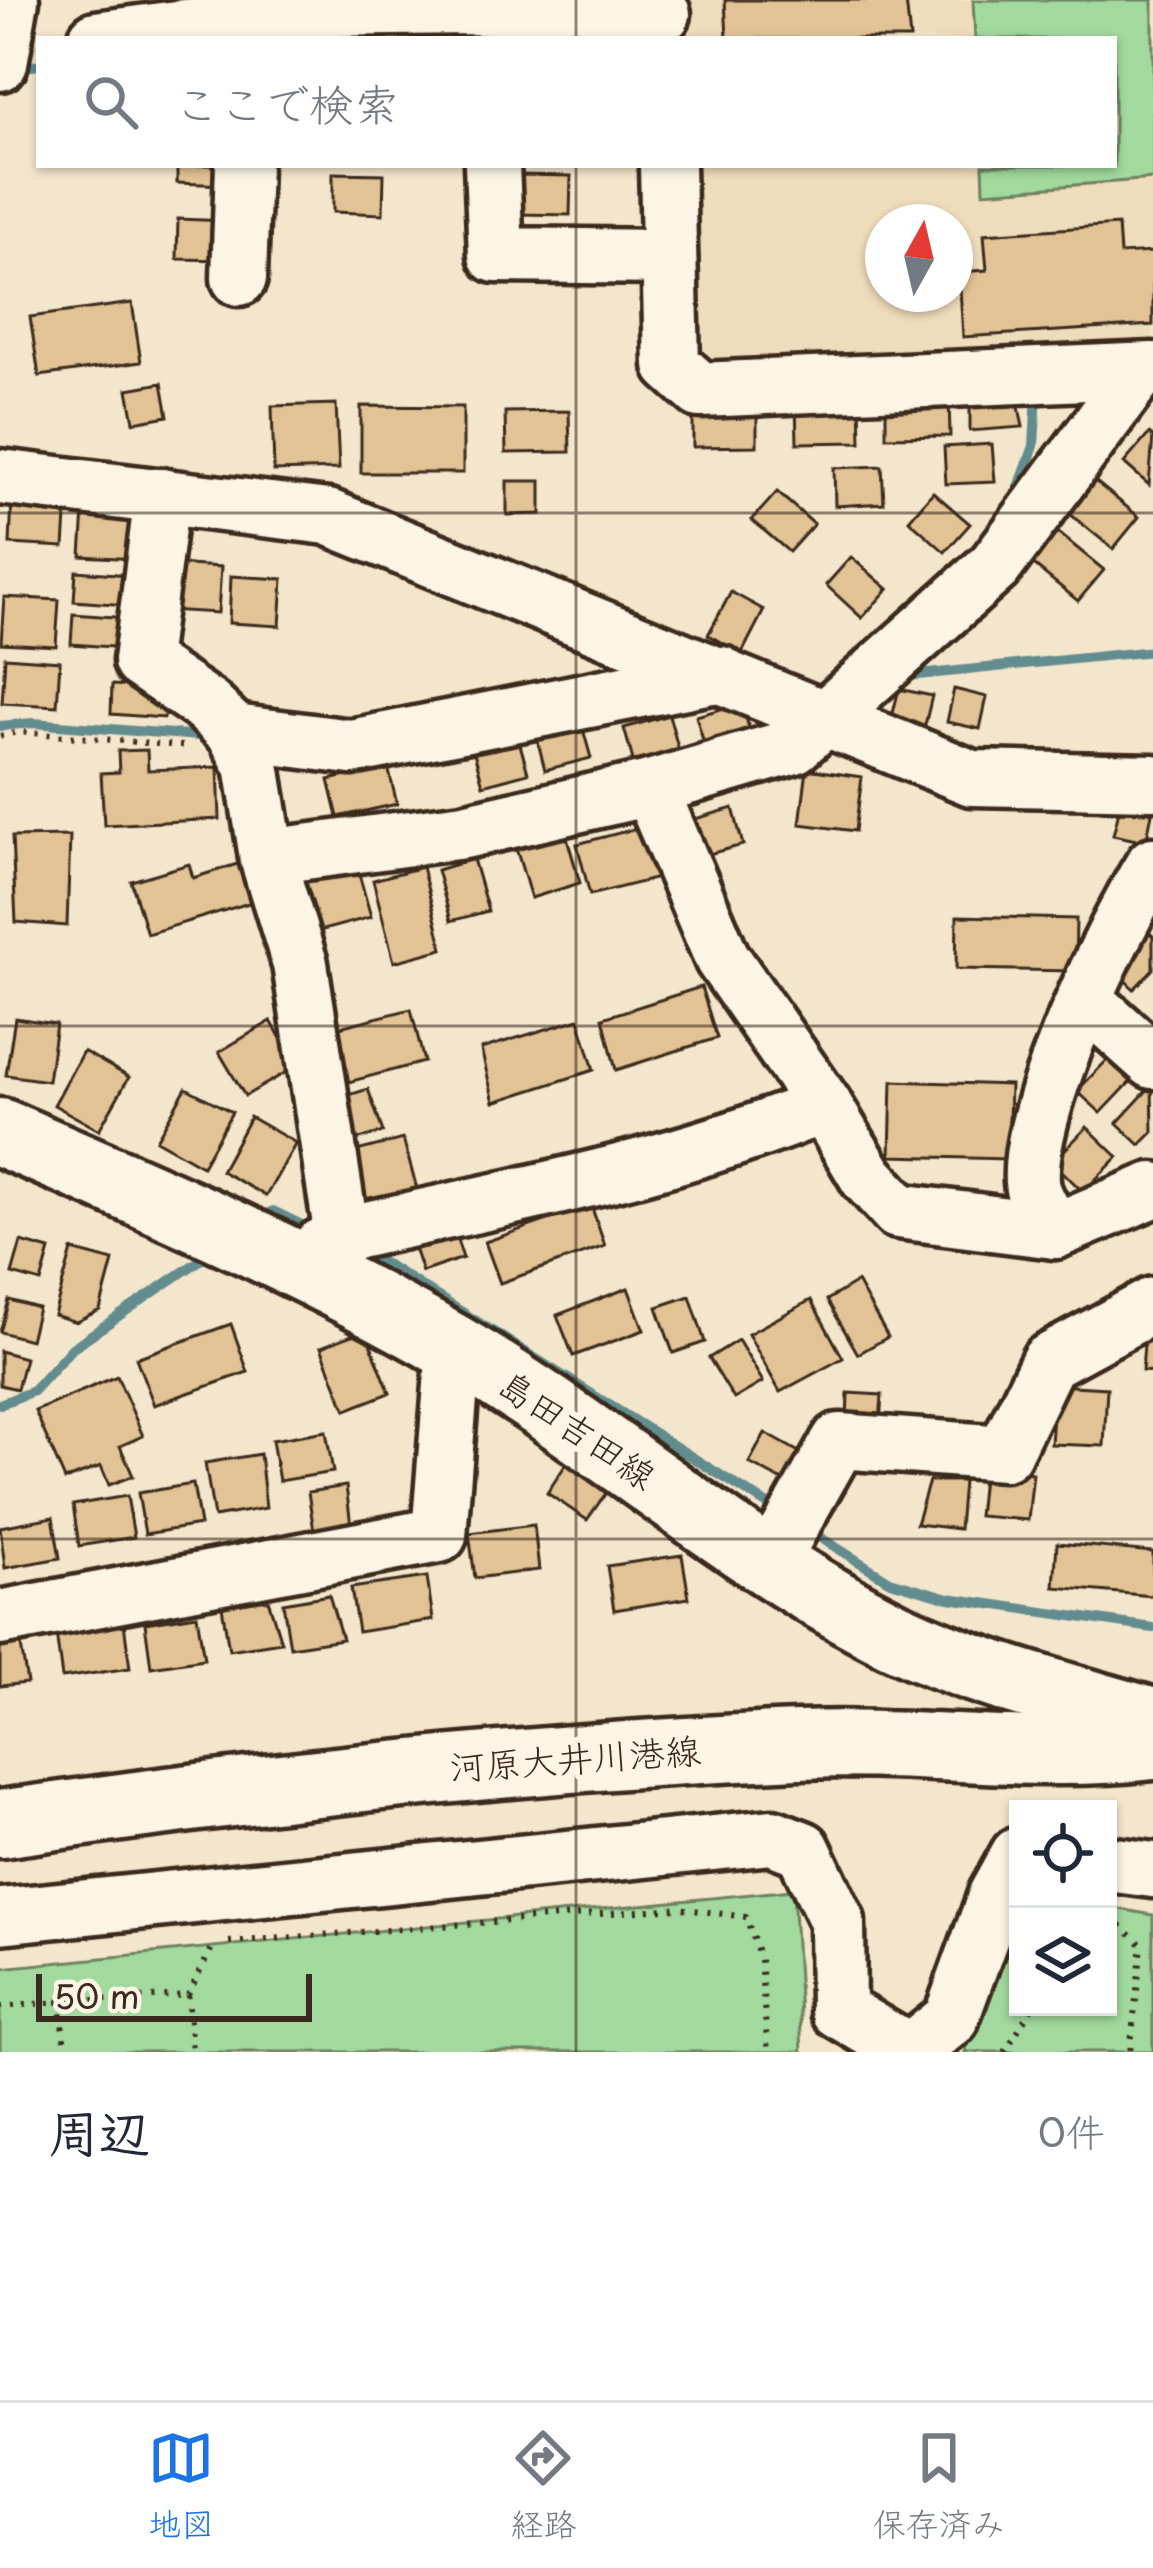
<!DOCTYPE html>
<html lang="ja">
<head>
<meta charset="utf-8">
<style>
  :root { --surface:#fff; --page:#f2f2f3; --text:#1f2937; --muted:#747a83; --line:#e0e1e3; --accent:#1a73e8 }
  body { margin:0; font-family:"Playpen Sans","Klee One",sans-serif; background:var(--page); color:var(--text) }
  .controls { position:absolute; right:36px; bottom:36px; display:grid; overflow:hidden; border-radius:0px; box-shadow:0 3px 9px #0004 }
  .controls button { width:108px; height:108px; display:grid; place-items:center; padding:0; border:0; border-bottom:3px solid var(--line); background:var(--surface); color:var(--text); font:60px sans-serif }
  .compass { position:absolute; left:865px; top:204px; width:108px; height:108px; border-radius:50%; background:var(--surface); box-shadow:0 3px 9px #0004; rotate:8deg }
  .scale { position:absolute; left:36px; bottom:30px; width:276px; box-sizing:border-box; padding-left:12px; border:6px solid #3b2a1e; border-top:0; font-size:33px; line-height:42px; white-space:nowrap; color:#3b2a1e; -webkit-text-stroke:9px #fcf5e5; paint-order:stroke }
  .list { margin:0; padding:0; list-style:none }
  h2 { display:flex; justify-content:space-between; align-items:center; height:156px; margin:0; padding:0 48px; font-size:51px }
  h2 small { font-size:39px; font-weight:400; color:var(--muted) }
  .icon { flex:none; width:66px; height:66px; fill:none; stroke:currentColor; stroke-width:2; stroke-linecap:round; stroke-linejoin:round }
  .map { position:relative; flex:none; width:1153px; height:2052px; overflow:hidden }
  .search { position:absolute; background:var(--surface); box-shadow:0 3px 9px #0004; left:36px; right:36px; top:36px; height:132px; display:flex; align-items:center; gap:30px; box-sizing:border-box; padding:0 42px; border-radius:0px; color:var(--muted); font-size:45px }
  .sheet { height:348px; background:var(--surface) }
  nav { display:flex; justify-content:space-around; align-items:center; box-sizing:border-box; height:168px; border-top:3px solid var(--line); background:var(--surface); font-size:33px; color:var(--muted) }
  nav a { display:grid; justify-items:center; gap:6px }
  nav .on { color:var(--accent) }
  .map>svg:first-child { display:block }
</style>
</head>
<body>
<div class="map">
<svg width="1153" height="2052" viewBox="0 0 1153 2052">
  <rect width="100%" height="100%" fill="#f4e6cd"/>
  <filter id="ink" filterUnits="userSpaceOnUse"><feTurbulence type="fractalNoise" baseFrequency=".00833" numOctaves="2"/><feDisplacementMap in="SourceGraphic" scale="24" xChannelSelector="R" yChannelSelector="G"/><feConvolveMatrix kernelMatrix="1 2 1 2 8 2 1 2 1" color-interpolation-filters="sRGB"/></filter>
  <g filter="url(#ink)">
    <path fill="#efdcbc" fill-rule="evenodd" d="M 676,0 L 1153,0 L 1153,355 L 694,373 L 682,165 L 1114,165 L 1114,39 L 677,39 ZM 883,222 L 955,222 L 955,294 L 883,294 Z"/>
    <g fill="#a1d99e" stroke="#6e825e" stroke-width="3">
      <polygon points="973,0 1153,0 1153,179 984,192 983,165 1114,165 1114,39 975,39"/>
      <polygon points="793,1890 802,2052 0,2052 0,1968"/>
      <polygon points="1018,1899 1018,2007 1108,2007 1108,1907 1153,1915 1153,2052 965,2052"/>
    </g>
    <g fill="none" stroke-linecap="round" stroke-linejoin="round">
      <g stroke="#638c8f" stroke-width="10">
        <polyline points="15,68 39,65"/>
        <polyline points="1014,501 1034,446 1037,392"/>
        <polyline points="898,677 1153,651"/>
        <polyline points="0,726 33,723 212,737"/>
        <polyline points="260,1219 273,1211 312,1230"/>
        <polyline points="356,1251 389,1266 779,1512"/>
        <polyline points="0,1404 33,1391 72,1348 215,1250"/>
        <polyline points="805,1528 890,1581 949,1598 1153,1628"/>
      </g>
    </g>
    <g fill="#e2c395" stroke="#3b2a1e" stroke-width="3">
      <polygon points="725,0 906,0 910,39 727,39"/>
      <polygon points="177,165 228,165 227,185 177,183"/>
      <polygon points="333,173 384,174 383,214 333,212"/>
      <polygon points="520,175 571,176 570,215 519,214"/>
      <polygon points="178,219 228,221 227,260 177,259"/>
      <polygon points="1118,225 1120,254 1153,252 1153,325 963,337 959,272 987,270 984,234"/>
      <polygon points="132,303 141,362 39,376 30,317"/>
      <polygon points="162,383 168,416 134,422 128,389"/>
      <polygon points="970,390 1016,392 1023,427 970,431"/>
      <polygon points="949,396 950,436 886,437 886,397"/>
      <polygon points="860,401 861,442 797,443 796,402"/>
      <polygon points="336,404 339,469 274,471 272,406"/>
      <polygon points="757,405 757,446 693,447 693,406"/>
      <polygon points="361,406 463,407 463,473 361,473"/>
      <polygon points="569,411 570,452 506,453 505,412"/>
      <polygon points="1149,434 1153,437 1149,485 1124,463"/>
      <polygon points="992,444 995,482 946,484 944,447"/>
      <polygon points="882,466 884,503 835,506 834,468"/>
      <polygon points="1085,473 1139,517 1113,549 1059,505"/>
      <polygon points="507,481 541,481 541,514 507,515"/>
      <polygon points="777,492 814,524 789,552 752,520"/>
      <polygon points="933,492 970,524 945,552 909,520"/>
      <polygon points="12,499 67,501 64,547 10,544"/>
      <polygon points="84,511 139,514 136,559 81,556"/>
      <polygon points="1050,526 1104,570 1078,601 1024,557"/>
      <polygon points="851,557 888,589 862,618 826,585"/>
      <polygon points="169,564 221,567 218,613 166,610"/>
      <polygon points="76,571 129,575 127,605 74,601"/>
      <polygon points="231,576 283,579 280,626 229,623"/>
      <polygon points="731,592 764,610 742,653 708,635"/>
      <polygon points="4,597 59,600 56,646 1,643"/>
      <polygon points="73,614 127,618 125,648 71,644"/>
      <polygon points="5,657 60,661 57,706 2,703"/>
      <polygon points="112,685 166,688 164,718 111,714"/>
      <polygon points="899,689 932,696 924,729 891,721"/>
      <polygon points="954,689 987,697 980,729 947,722"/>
      <polygon points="742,703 752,739 706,751 696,716"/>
      <polygon points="669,715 679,751 634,764 624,728"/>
      <polygon points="581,722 591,758 545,770 536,734"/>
      <polygon points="518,737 528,773 483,785 473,749"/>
      <polygon points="147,750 148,770 218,767 220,819 104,825 101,773 119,772 118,751"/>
      <polygon points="388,767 397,804 338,817 329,780"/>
      <polygon points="807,769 862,777 855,831 800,824"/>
      <polygon points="1121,802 1153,809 1146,842 1113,835"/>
      <polygon points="733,808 743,845 698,857 688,821"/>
      <polygon points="649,825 662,877 590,895 577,844"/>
      <polygon points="565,831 580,883 531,898 515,845"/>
      <polygon points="70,836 67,926 16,922 12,837"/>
      <polygon points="473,859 488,911 451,921 437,870"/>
      <polygon points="247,861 259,900 147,934 131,881 189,864 193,878"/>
      <polygon points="357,867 371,917 312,933 299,882"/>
      <polygon points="422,867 443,949 394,962 373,880"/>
      <polygon points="957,916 1076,919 1075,971 956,969"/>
      <polygon points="1146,929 1153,936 1153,969 1134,989 1111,967"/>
      <polygon points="701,987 717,1038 616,1070 603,1018"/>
      <polygon points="411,1009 424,1062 341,1084 327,1030"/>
      <polygon points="15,1018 56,1024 48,1081 6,1075"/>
      <polygon points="579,1019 594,1070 494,1102 481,1049"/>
      <polygon points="271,1021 297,1066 245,1096 219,1052"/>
      <polygon points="83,1051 129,1077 99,1130 54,1105"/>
      <polygon points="1113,1054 1136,1076 1101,1113 1077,1091"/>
      <polygon points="892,1081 1010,1085 1008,1159 890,1156"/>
      <polygon points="1152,1085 1153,1132 1140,1145 1117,1123"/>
      <polygon points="186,1088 232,1112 202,1166 156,1140"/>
      <polygon points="368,1089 383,1132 350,1142 336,1099"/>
      <polygon points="250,1117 296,1143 266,1196 221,1171"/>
      <polygon points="1087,1127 1118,1157 1083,1192 1053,1162"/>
      <polygon points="403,1139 417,1189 358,1205 345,1154"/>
      <polygon points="591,1205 605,1246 500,1283 485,1242"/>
      <polygon points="452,1225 463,1258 422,1272 411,1239"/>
      <polygon points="21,1242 50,1250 41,1282 12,1274"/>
      <polygon points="72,1250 113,1261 100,1310 76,1322 54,1315"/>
      <polygon points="857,1282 888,1337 858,1354 827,1300"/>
      <polygon points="628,1288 644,1330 573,1356 557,1315"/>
      <polygon points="690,1296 705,1342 673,1353 657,1307"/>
      <polygon points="9,1300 38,1308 30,1340 0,1332"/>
      <polygon points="811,1300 843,1358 780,1392 748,1334"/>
      <polygon points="231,1324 248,1372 154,1405 136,1358"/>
      <polygon points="365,1330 390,1393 346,1410 321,1347"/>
      <polygon points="1145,1331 1153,1331 1153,1372 1142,1371"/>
      <polygon points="738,1340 763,1382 734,1399 709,1358"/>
      <polygon points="0,1351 25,1358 17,1389 0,1385"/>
      <polygon points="117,1376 143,1436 120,1446 133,1476 109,1485 101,1466 65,1480 35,1411"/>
      <polygon points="1055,1385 1107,1388 1104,1446 1051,1444"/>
      <polygon points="848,1393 882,1395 880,1423 847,1421"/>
      <polygon points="326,1431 333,1472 279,1481 272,1440"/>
      <polygon points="765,1433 808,1457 792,1486 749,1463"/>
      <polygon points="260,1454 266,1508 214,1517 205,1463"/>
      <polygon points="572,1455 613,1483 587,1520 547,1493"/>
      <polygon points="983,1468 1033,1473 1028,1520 978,1516"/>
      <polygon points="929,1481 963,1481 959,1529 916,1524"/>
      <polygon points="193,1484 200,1525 145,1534 138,1493"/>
      <polygon points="346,1486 351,1525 314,1531 308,1492"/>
      <polygon points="127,1496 134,1537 79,1546 73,1505"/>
      <polygon points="53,1517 60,1558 5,1568 0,1527"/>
      <polygon points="534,1525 539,1570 475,1578 469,1533"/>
      <polygon points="1057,1543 1153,1552 1153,1596 1054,1587"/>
      <polygon points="682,1555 689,1598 614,1610 607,1566"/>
      <polygon points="427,1577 433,1620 358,1632 351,1588"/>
      <polygon points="329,1595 342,1639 290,1647 283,1603"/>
      <polygon points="268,1599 281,1642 229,1650 222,1606"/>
      <polygon points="197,1615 204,1659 151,1667 145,1623"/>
      <polygon points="124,1623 130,1668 62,1678 56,1633"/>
      <polygon points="20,1639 27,1683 0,1686 0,1642"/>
    </g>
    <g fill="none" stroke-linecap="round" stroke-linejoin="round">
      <g stroke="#3b2a1e" stroke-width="63">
        <g id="minor">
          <polyline points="96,39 317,9 470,7 663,14"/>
          <polyline points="0,63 11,0"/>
          <polyline points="492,165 496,255 669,257"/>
          <polyline points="667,165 672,365 700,390 1153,370"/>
          <polyline points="239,278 243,165"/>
          <polyline points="0,477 328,517 972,778 1153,782"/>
          <polyline points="162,496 141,661 207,706 234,732 252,765 267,857 300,964 339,1217 354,1232"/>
          <polyline points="234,732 351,747 721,674"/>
          <polyline points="650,788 722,958 824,1105 867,1177 898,1211 1055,1231 1153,1190"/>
          <polyline points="267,857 464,831 650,788 794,746 995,566 1140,371"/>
          <polyline points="1086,1001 1153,1061"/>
          <path d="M 1055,1231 C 1047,1217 1033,1198 1032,1182 C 1027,1106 1112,931 1153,865"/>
          <path d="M 320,1247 L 354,1232 C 513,1196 674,1168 824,1105"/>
          <polyline points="772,1560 839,1441 1004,1453 1048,1362 1153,1305"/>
          <polyline points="0,1618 439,1535 454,1348"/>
          <polyline points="1108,1864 1153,1870"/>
          <polyline points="0,1916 772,1837 803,1849 837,1921 838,2010 909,2052"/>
          <polyline points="910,2052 951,2019 996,1895 1018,1855"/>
        </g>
      </g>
      <g stroke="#3b2a1e" stroke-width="75">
        <g id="major">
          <path d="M 0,1132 C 154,1198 307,1263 452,1347 C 603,1435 737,1558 894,1635 C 976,1674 1066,1696 1153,1722"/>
          <path d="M 0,1824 C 265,1785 530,1757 798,1745 C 916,1740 1036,1760 1153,1746"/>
        </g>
      </g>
      <g stroke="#3b2a1e" stroke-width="6" stroke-dasharray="3 9" stroke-linecap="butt">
        <polyline points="0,736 20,732 182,746"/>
        <polyline points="1108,1927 1121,1926 1142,1945 1130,2052"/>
        <polyline points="229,1942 678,1908 746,1917 760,1959 768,2052"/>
        <polyline points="188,1995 215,1942"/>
        <polyline points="0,2007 59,2002"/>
        <polyline points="66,2052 59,2002 188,1995 192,2052"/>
        <polyline points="1005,2052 1032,2007"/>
      </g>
      <use href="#minor" stroke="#fcf5e5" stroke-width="54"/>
      <use href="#major" stroke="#fcf5e5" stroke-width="66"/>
    </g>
  </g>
  <path fill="none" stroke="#3b2a1e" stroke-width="3" stroke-opacity="0.55" d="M 576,0 L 576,39M 576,165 L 576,2052M 0,513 L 1153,513M 0,1026 L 1153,1026M 0,1539 L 1153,1539"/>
  <g text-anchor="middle" stroke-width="12" stroke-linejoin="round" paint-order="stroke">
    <g font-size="36" fill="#3b2a1e" stroke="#fcf5e5">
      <text transform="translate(577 1430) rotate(34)" y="13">島田吉田線</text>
      <text transform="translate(575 1759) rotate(-4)" y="13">河原大井川港線</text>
    </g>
  </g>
</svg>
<div class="controls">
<button><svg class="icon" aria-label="locate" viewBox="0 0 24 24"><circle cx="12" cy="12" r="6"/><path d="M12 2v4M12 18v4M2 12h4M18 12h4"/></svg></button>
<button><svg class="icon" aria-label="layers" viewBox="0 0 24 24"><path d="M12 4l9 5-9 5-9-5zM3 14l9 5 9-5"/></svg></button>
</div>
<svg class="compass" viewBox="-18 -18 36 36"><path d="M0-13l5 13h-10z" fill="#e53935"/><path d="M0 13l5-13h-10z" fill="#747a83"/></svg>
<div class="scale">50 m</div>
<div class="search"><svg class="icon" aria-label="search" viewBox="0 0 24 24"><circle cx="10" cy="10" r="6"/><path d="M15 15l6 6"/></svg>ここで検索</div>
</div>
<section class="sheet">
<h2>周辺<small>0件</small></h2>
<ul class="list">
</ul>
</section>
<nav>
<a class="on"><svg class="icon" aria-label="map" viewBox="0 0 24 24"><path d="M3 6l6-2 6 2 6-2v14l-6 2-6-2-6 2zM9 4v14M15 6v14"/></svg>地図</a>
<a><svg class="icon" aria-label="directions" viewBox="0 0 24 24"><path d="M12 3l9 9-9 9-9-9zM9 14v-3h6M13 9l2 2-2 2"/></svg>経路</a>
<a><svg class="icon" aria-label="saved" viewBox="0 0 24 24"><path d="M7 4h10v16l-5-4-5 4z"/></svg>保存済み</a>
</nav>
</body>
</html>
